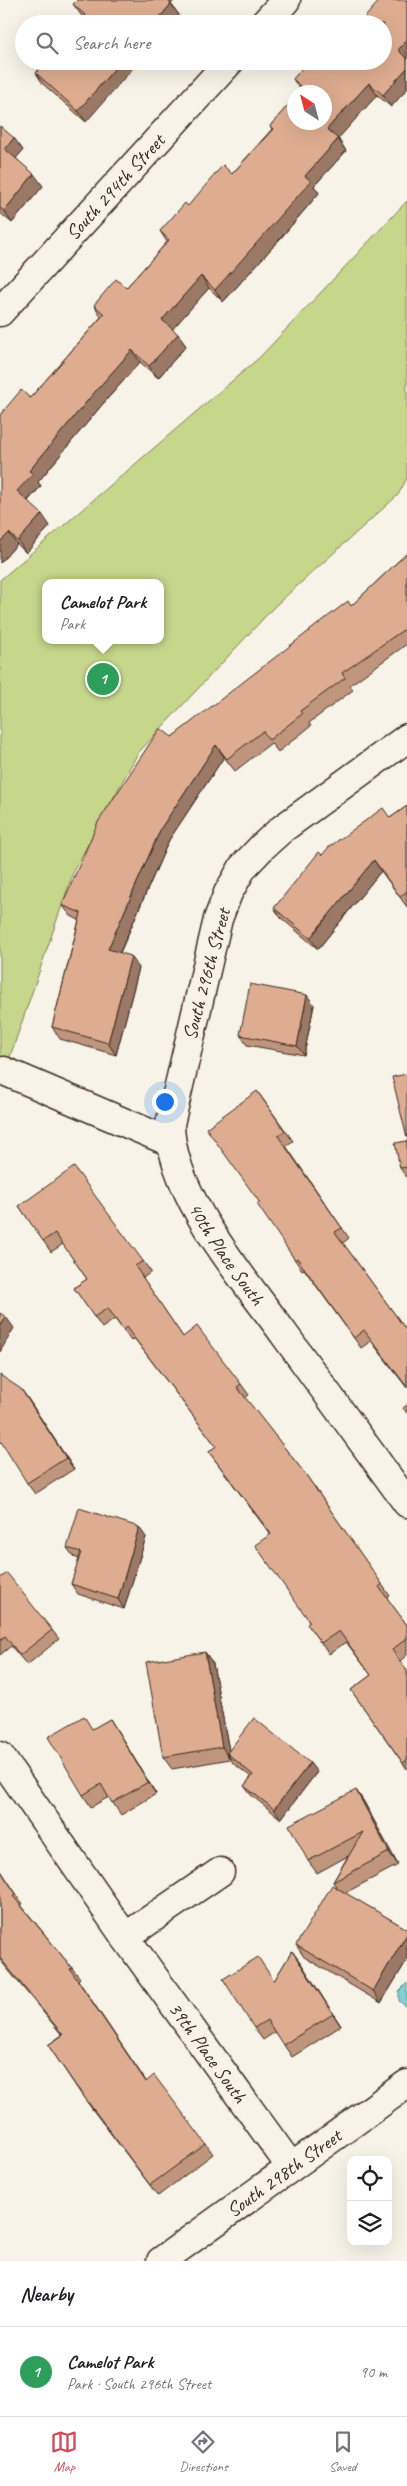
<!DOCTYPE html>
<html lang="en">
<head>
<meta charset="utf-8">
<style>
  :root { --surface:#fff; --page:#f2f2f2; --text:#202124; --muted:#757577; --line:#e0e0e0; --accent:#d1495b }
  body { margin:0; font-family:Caveat,sans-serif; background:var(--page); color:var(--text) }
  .controls { position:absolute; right:15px; bottom:15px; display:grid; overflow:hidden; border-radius:10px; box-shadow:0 5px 20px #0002 }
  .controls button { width:45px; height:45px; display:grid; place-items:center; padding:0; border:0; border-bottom:1px solid var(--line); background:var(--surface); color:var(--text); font:25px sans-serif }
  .compass { position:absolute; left:287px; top:85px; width:45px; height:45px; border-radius:50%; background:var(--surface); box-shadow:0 5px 20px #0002; rotate:324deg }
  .you { position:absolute; left:164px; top:1101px; width:18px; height:18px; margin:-12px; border:4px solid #fff; border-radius:50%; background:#1a73e8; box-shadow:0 0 0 8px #1a73e833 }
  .badge { display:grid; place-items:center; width:32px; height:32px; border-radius:50%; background:var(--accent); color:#fff; font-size:16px; font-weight:700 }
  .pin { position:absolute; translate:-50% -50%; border:2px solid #fff; box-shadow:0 1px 5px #0006 }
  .popup { position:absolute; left:42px; top:579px; width:122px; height:65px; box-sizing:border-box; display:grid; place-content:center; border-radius:10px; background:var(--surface); filter:drop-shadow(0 1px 4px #0005); font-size:16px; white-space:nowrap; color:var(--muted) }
  .popup b { font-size:19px; color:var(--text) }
  .popup::after { content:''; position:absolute; left:50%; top:100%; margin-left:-10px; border:10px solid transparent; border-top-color:var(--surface) }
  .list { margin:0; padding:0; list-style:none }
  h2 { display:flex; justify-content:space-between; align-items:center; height:65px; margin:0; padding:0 20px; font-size:21px }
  h2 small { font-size:16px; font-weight:400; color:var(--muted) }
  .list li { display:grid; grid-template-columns:32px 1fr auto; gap:15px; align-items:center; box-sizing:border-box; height:90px; padding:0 20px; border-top:1px solid var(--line) }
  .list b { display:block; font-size:19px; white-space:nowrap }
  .list p { margin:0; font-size:16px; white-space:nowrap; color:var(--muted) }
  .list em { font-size:16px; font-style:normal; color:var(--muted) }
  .icon { flex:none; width:28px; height:28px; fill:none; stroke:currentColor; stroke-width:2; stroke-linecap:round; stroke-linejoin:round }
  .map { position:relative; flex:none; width:407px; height:2261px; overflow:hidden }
  .search { position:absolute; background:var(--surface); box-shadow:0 5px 20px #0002; left:15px; right:15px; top:15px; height:55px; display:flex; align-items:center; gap:12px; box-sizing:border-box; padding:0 18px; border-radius:28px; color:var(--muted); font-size:19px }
  .sheet { height:155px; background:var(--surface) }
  nav { display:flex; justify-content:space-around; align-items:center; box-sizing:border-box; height:70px; border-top:1px solid var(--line); background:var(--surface); font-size:14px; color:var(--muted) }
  nav a { display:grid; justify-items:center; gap:2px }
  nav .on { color:var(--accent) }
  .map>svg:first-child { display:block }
</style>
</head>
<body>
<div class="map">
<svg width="407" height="2261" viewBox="0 0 407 2261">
  <rect width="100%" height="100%" fill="#f7f3e8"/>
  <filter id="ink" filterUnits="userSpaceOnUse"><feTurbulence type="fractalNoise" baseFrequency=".02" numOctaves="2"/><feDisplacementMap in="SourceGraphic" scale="10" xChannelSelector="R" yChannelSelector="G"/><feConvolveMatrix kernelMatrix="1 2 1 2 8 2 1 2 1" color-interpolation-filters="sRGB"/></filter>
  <g filter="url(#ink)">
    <path fill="#c6d68a" stroke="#808054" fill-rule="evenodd" d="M 407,201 L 407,478 L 398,495 L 275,606 L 138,753 L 74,870 L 0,1086 L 0,580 L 260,357 ZM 46,583 L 160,583 L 160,640 L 46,640 Z"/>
    <polygon fill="#7fd0d7" stroke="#648e8d" points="407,1983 407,2005 406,2006 399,2001 399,1991"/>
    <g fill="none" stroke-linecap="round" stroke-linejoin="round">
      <g stroke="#3b2a1e" stroke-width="31">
        <g id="street">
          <polyline points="264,24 286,0"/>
          <path id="s1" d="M 0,312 L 230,61"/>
          <path id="s2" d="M 407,738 L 282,829 L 262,847 L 243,867 L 228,893 L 218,919 L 170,1124 C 171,1196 243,1277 284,1334 C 325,1390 366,1447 407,1503"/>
          <polyline points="4,1071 170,1142"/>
          <path id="s3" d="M 0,1756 L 125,1937 L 291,2167"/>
          <polyline points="125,1937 220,1872"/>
        </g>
      </g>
      <g stroke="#3b2a1e" stroke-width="31">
        <g id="secondary">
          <path id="s4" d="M 161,2261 L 407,2084"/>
        </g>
      </g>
      <use href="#street" stroke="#f7f3e8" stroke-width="28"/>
      <use href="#secondary" stroke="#f7f3e8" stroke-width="28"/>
    </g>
    <g fill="#bf957d" stroke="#3b2a1e">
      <polygon points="407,0 407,89 391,107 377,95 338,138 346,151 314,186 319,193 279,240 223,302 209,288 172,329 186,346 158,378 140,362 101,406 38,482 41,486 28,501 50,526 26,553 17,544 0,563 30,398 60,364 101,317 94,305 126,288 167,242 160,231 188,206 232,174 272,129 270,126 301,91 293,79"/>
      <polygon points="73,4 171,4 179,15 172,24 79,24 84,18 81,15"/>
      <polygon points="46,61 86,122 43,84 36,73"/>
      <polygon points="0,126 23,150 16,158 43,186 12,223 0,213"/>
      <polygon points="407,553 407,644 350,685 353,690 309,723 311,726 278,752 271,743 235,771 224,757 169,840 120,953 139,968 116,1055 60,1039 52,1027 79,920 71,916 62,905 172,737 351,606"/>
      <polygon points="407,806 407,907 381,871 318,949 281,918 274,908 322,855 390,818"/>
      <polygon points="314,1005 304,1055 247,1045 240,1035"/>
      <polygon points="257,1091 293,1141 286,1146 349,1238 343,1243 407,1331 407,1388 371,1341 361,1348 304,1269 302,1270 295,1260 259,1203"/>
      <polygon points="407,1141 407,1178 400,1168"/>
      <polygon points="19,1206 143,1261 151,1272 143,1278 183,1337 241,1384 249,1395 245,1398 306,1475 390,1596 387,1598 407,1625 407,1655 400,1661 407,1671 407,1769 351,1690 371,1675 346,1642 329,1654 315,1635 270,1534 209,1452 216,1446 134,1338 131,1341 115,1319 102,1328 74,1288 87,1279 63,1244 51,1252"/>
      <polygon points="21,1389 74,1469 35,1494 27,1483"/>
      <polygon points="146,1537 124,1609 78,1594 71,1584 79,1559 74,1557 67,1548"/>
      <polygon points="0,1578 52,1630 59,1639 27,1665 11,1646 0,1655"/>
      <polygon points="205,1652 213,1664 229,1751 317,1772 281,1819 251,1795 244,1786 251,1777 233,1763 230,1758 230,1759 172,1769 163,1757"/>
      <polygon points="110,1719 118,1732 156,1794 121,1815 109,1797 91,1807 83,1795 93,1729"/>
      <polygon points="356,1790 364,1802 398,1865 345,1893 407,1929 407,1960 381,2003 304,1957 296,1945 337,1888 333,1882 348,1856 317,1873 308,1861"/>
      <polygon points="0,1869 23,1904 21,1905 72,1968 80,1978 78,1980 146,2081 206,2144 213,2154 158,2196 83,2097 48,2045 62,2035 0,1960"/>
      <polygon points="292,1951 341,2026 292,2057 275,2032 263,2040 254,2028 274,1981"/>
    </g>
    <g fill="#9b7966" stroke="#3b2a1e">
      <polygon points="165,0 175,0 169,6"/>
      <polygon points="171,4 179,15 172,24 154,24"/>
      <polygon points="407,40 407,61 398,50"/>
      <polygon points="121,61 139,61 86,122 78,111"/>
      <polygon points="407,68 407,89 391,107 383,95"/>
      <polygon points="369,83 377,95 336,141 327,129"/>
      <polygon points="14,138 23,150 14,161 5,149"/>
      <polygon points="338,139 346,151 314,186 319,193 279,240 223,302 215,290 305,176"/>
      <polygon points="34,174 43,186 12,223 4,211"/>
      <polygon points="201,276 209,288 170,332 162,320"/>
      <polygon points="178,334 186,346 158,378 149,366"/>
      <polygon points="132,350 140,362 101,406 38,482 41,486 25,503 17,491 29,471 93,394"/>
      <polygon points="42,514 50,526 26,553 18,541"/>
      <polygon points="9,533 17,544 0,563 0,542"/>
      <polygon points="216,745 224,757 169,840 116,961 108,949 161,828"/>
      <polygon points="374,860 381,871 318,949 310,938"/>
      <polygon points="131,956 139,968 116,1055 108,1043"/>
      <polygon points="307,995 314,1005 304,1055 297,1046"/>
      <polygon points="6,1317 14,1328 0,1352 0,1327"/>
      <polygon points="21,1389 29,1400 74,1469 66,1458"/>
      <polygon points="139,1527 146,1537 124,1609 118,1599"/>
      <polygon points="205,1652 213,1664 230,1756 227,1753 230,1759 222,1747"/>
      <polygon points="110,1719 118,1732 156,1794 148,1782"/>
      <polygon points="310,1763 317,1772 281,1819 274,1809"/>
      <polygon points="356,1790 364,1802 398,1865 389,1852"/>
      <polygon points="407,1934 407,1960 381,2003 373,1991"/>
      <polygon points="292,1951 301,1963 341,2026 333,2014"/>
    </g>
    <g fill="#dead91" stroke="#3b2a1e">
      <polygon points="77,0 167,0 171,4 154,24 79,24 86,16 73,4"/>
      <polygon points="380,0 407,0 407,40 398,50 407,59 407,68 383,95 369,83 327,129 338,139 305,176 311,181 270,228 215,290 201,276 162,320 178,334 149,366 132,350 93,394 29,471 33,474 17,491 42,514 18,541 9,533 0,542 0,415 21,390 30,398 60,364 104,314 94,305 116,279 126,288 169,240 160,231 185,203 188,206 223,165 232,174 273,129 270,126 294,98 294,122 324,122 324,92 300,92 303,89 293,79 308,61 383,61 383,24 359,24"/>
      <polygon points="347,15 356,24 340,24"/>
      <polygon points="46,61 121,61 78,111 36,73"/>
      <polygon points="0,126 14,138 5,149 34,174 4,211 0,208"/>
      <polygon points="407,553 407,634 403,630 342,673 345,678 300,711 302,714 269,740 263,731 227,759 216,745 161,828 108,949 131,956 108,1043 52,1027 81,913 62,905 98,822 160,728 172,737 348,601 351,606"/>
      <polygon points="407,806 407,891 400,897 374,860 310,938 274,908 319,852 322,855 329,847 383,808 390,818"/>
      <polygon points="250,984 307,995 297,1046 240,1035"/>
      <polygon points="407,1074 407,1138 392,1077"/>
      <polygon points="257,1091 285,1131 278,1136 342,1228 335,1232 407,1331 407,1387 364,1330 354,1338 297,1258 295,1260 257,1204 260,1203 206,1128"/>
      <polygon points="407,1141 407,1167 400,1168 395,1143"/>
      <polygon points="74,1167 143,1261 135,1266 183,1337 197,1326 241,1384 237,1387 306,1475 382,1584 379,1587 407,1625 407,1638 392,1650 407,1671 407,1760 403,1763 351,1690 371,1675 339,1631 321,1643 307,1624 310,1622 255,1545 271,1534 209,1452 216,1446 126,1327 123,1330 108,1308 94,1317 74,1288 87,1279 55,1233 43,1241 19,1206"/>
      <polygon points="0,1313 6,1317 0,1327"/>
      <polygon points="0,1375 21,1389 66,1458 27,1483 0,1440"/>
      <polygon points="407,1405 407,1413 403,1408"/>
      <polygon points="79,1508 139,1527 118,1599 71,1584 81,1552 67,1548"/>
      <polygon points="7,1573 52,1630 20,1655 5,1636 0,1640 0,1578"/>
      <polygon points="205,1652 222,1747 163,1757 146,1662"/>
      <polygon points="84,1716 92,1729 110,1719 148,1782 112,1803 101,1784 83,1795 48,1737"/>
      <polygon points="254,1718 310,1763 274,1809 244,1786 253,1775 227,1753"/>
      <polygon points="356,1790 389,1852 333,1882 363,1832 308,1861 289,1825"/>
      <polygon points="0,1870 16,1894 13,1896 72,1968 70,1969 146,2082 154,2075 206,2144 150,2185 76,2086 48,2045 63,2035 0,1958"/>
      <polygon points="332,1885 407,1929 407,1934 373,1991 296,1945"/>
      <polygon points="292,1951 333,2014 283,2045 267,2020 254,2028 223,1979 258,1957 274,1981"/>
    </g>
  </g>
  <g text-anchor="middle" stroke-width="4.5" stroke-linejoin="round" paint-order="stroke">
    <g font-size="20" fill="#3b2a1e" stroke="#f7f3e8">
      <text dy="7" stroke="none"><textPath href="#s1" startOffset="170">South 294th Street</textPath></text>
      <text transform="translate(206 974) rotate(-75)" y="7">South 296th Street</text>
      <text dy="7" stroke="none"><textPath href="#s2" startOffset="621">40th Place South</textPath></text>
      <text dy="7" stroke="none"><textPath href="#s3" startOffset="362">39th Place South</textPath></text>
      <text dy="7" stroke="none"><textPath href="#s4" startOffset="151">South 298th Street</textPath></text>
    </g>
  </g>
</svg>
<div class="controls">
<button><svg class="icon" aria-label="locate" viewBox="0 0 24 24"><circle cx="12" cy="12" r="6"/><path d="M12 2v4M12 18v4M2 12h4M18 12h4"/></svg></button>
<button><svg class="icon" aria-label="layers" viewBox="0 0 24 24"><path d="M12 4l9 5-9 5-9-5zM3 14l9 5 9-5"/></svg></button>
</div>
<svg class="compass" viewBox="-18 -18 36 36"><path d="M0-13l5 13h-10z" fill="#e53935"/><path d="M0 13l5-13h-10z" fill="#757577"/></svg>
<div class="you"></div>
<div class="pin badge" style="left:103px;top:679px;background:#2e9e5b">1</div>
<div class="popup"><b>Camelot Park</b>Park</div>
<div class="search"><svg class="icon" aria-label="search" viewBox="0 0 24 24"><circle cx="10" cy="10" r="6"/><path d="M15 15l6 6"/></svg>Search here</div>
</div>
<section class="sheet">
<h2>Nearby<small></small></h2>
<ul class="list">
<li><span class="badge" style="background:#2e9e5b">1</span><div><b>Camelot Park</b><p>Park · South 296th Street</p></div><em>90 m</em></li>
</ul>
</section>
<nav>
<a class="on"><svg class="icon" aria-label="map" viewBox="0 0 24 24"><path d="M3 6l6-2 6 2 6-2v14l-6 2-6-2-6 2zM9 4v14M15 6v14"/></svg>Map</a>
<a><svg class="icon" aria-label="directions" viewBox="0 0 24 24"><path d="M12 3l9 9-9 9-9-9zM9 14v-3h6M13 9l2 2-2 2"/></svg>Directions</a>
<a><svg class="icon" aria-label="saved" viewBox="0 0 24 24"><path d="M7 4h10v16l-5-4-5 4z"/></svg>Saved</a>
</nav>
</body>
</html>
